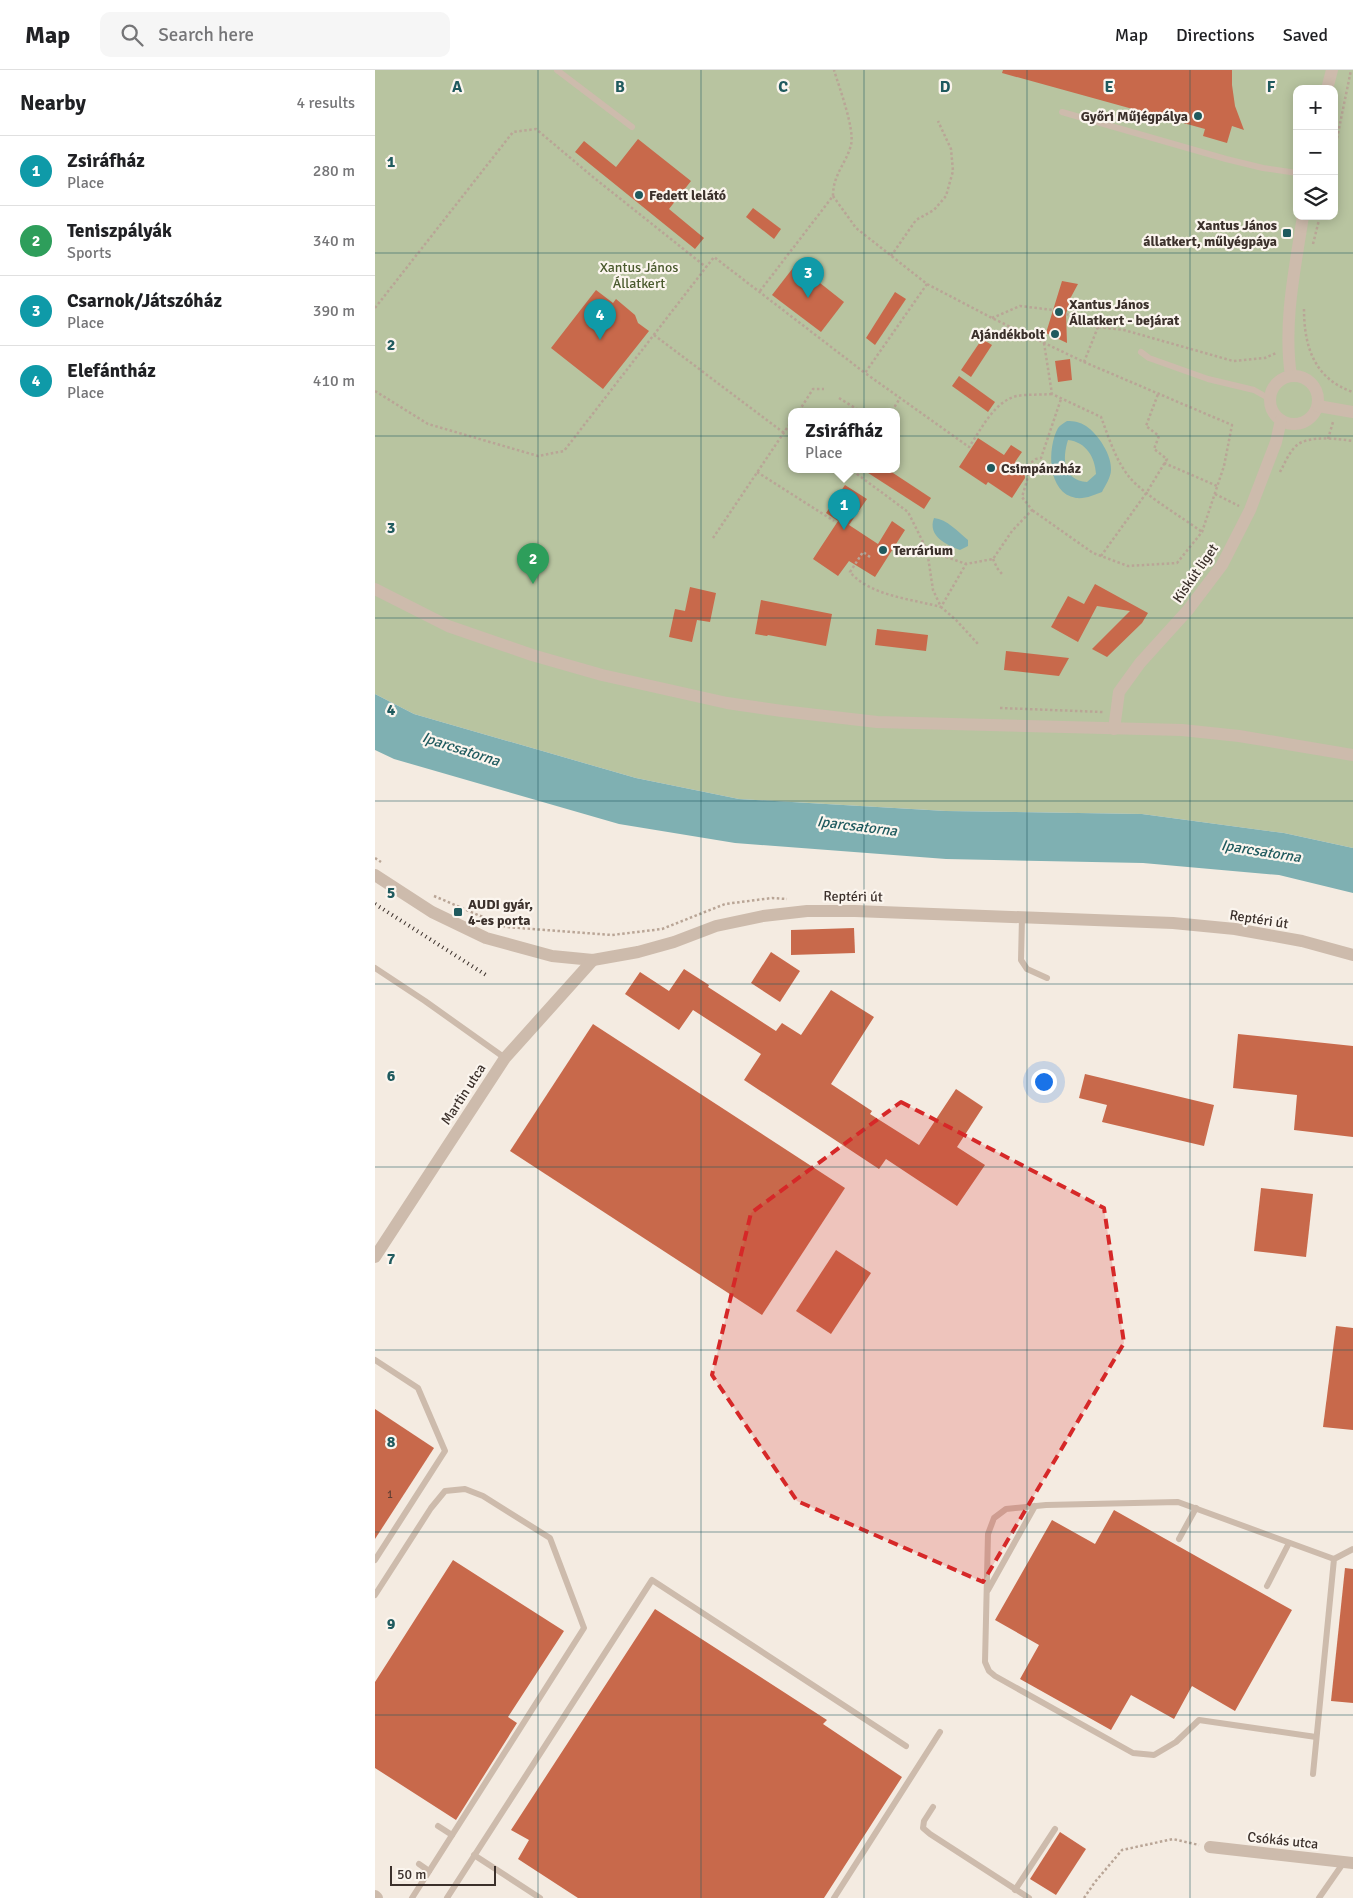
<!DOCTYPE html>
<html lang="en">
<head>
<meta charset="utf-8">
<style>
  :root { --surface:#fff; --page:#f6f6f6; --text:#202124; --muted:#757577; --line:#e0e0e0; --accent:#1f5a5e }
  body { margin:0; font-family:Signika,sans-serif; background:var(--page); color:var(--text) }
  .controls { position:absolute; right:15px; top:15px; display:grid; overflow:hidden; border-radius:10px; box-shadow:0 2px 12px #0003 }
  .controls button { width:45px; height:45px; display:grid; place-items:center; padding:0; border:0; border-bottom:1px solid var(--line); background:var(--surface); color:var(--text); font:25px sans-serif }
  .scale { position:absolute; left:15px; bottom:12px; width:106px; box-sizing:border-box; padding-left:5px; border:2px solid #3b302b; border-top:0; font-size:14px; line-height:18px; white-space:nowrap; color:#3b302b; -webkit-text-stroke:4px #fbf5ee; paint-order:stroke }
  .you { position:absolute; left:668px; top:1011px; width:18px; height:18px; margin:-12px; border:4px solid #fff; border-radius:50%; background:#1a73e8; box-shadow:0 0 0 8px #1a73e833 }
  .badge { display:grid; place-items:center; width:32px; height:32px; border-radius:50%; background:var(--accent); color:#fff; font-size:16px; font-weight:700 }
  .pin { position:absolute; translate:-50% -41px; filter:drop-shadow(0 1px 2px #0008) }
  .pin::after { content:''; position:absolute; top:26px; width:18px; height:15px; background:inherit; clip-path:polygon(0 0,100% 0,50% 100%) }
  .popup { position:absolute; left:413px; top:338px; width:112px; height:65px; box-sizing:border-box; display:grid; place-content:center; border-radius:10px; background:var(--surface); filter:drop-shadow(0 1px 4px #0005); font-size:16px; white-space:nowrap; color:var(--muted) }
  .popup b { font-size:19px; color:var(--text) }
  .popup::after { content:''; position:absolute; left:50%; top:100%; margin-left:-10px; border:10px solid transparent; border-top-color:var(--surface) }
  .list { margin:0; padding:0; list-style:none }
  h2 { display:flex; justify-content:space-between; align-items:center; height:65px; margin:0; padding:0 20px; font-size:21px }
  h2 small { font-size:16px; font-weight:400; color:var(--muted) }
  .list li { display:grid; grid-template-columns:32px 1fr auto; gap:15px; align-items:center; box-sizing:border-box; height:70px; padding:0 20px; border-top:1px solid var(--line) }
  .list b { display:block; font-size:19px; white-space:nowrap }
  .list p { margin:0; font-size:16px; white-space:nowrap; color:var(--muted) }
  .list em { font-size:16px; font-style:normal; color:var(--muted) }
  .icon { flex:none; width:28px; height:28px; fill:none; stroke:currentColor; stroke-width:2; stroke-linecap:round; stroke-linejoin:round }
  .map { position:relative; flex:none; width:978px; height:1828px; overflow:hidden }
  header { display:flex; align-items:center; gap:30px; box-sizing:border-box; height:70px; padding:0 25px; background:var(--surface); border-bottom:1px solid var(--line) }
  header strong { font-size:24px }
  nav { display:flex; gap:28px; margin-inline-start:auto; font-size:18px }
  .search { width:350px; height:45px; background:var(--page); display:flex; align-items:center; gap:12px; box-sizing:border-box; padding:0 18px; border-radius:10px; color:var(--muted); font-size:19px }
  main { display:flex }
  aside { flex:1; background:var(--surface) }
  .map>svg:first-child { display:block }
</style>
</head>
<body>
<header>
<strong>Map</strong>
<div class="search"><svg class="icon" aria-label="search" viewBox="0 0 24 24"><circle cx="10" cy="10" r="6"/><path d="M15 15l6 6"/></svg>Search here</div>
<nav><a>Map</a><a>Directions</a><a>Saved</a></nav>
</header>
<main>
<aside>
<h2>Nearby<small>4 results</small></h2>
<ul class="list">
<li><span class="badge" style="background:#0f9aa8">1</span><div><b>Zsiráfház</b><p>Place</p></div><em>280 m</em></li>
<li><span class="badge" style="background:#2e9e5b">2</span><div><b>Teniszpályák</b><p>Sports</p></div><em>340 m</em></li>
<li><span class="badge" style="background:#0f9aa8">3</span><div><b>Csarnok/Játszóház</b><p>Place</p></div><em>390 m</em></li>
<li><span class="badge" style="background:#0f9aa8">4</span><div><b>Elefántház</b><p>Place</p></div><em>410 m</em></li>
</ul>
</aside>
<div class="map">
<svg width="978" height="1828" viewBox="0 0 978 1828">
  <rect width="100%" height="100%" fill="#f4ebe1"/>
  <path fill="#b8c4a0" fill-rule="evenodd" d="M 0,0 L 978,0 L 978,778 L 909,763 L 767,744 L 571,741 L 364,729 L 261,708 L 39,644 L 0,624 ZM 922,19 L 959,19 L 959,146 L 922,146 ZM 416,341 L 522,341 L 522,399 L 416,399 Z"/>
  <g fill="#7fb0b2" fill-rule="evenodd">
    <path d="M 692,351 C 699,351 705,352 711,356 C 723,364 737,385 736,400 C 736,407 730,416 727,422 C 719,425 711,429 701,428 C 672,423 672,378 683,358 C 685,355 689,353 692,351 ZM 693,370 C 711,372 720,387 721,404 L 712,412 C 688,410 687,389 693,370 Z"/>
    <path d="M 559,448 C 572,449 583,462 593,470 L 593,476 L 585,480 C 572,475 552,466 559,448 Z"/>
    <polygon points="0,624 39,644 261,708 364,729 571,741 767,744 909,763 978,778 978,823 904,805 768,793 571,789 360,773 244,754 19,689 0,680"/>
  </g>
  <g fill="#c8694b">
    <polygon points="628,0 857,0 857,15 860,36 869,60 857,56 852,73 828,66 830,59 627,3"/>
    <polygon points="263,69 316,111 294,139 329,168 320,179 200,82 209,71 241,97"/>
    <polygon points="378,138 406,159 399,169 371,147"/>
    <polygon points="421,194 469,232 446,262 397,225"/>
    <polygon points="687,211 703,214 696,227 691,244 692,273 671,263"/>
    <polygon points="221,220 238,233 241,229 260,245 263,253 274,261 228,319 176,278"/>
    <polygon points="520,222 531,229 500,275 491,268"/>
    <polygon points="607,269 617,275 596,307 586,300"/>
    <polygon points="695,289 697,310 683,312 680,291"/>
    <polygon points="584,306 620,332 613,342 577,316"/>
    <polygon points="603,368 629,385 636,375 647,382 640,392 649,398 650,408 637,428 613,412 611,415 584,397"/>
    <polygon points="487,399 512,399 556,428 549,439"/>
    <polygon points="470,415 492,429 474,455 503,474 517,451 530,460 500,507 474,491 463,506 438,489 463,451 451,443"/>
    <polygon points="720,514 773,543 767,553 732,587 717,579 755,541 722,536 703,572 676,557 693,526 709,534"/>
    <polygon points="315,517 341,523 335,552 322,550 317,572 294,567 300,539 310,541"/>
    <polygon points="386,530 457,544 451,576 393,565 392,566 380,564"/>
    <polygon points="502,559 553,565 551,581 500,575"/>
    <polygon points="631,581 694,588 684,606 629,600"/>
    <polygon points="479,858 480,883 416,885 416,860"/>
    <polygon points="396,882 425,901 405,932 376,913"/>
    <polygon points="309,899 334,915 333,917 401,961 407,953 426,965 456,920 499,947 456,1014 497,1041 495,1044 544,1075 581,1019 608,1037 582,1077 610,1095 582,1136 511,1089 504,1099 369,1010 386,984 318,940 304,960 250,924 265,902 294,921"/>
    <polygon points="218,954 470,1118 387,1245 135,1081"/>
    <polygon points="863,964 978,976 978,1067 919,1060 922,1025 858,1018"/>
    <polygon points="710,1004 839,1035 829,1076 727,1052 732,1035 704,1028"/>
    <polygon points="886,1118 938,1124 931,1187 879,1181"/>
    <polygon points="461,1180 496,1203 456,1264 421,1241"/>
    <polygon points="961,1256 978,1258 978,1360 948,1357"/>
    <polygon points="0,1339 59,1378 0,1469"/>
    <polygon points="739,1440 917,1540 860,1641 817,1616 799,1649 756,1625 736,1660 645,1609 664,1575 620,1550 677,1450 720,1474"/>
    <polygon points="78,1490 189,1561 133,1647 142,1653 81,1750 0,1698 0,1612"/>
    <polygon points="970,1498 978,1499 978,1633 956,1631"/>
    <polygon points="280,1539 452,1650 448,1654 527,1707 449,1828 203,1828 143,1789 154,1770 136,1760"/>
    <polygon points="685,1762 711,1779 681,1825 655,1809"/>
  </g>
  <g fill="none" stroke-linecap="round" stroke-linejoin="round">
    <g stroke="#b9a596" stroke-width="2.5" stroke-dasharray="2.5 2.5" stroke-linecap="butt">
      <polyline points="959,83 976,0"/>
      <polyline points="458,126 481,158 552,214 617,248 709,292 857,355 849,396 827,462 802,493 753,496 718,483 657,440"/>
      <polyline points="938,174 945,146"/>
      <polyline points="516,186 541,150 559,140 571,126 578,101 576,79 563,51"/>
      <path d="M 552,214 L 490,303 L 594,377 C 606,360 619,331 642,326 C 653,324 666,325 677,324"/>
      <path d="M 385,221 L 458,126 C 458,104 471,94 476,75 C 480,59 464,17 459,0"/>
      <polyline points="0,238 138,62 161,59 218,107 331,197"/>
      <path d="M 929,239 C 929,276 939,309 978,322"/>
      <polyline points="691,244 723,257 749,260 858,291 890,288 901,283"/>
      <polyline points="617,248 645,236 678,240"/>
      <polyline points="279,265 409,363"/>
      <path d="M 669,273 L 677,324 L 726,347 C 734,368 741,392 756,409 C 772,427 807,447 827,462"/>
      <polyline points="709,292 723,257"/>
      <polyline points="0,321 53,354 163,386 189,381 339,187 490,303"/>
      <polyline points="464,328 485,341"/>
      <polyline points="424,341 438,319 449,319"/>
      <polyline points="517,341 525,328"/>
      <polyline points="953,369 958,352"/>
      <polyline points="789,393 842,416"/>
      <polyline points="481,399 482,404 533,442 552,480 558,520 566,537 581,550 603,574"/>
      <polyline points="382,402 459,451"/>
      <path d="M 905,402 C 910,393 914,382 922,375 C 935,365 963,369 978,371"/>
      <polyline points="840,424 864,436"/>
      <polyline points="338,468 416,352"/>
      <polyline points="552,480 591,494"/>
      <polyline points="726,486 772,422 792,389 779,379 784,366 771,356 783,324"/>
      <path d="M 495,487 L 488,482 L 475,502 C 495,526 537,529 566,537 L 591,494 L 618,489 L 637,461 L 657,440 L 647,427 L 653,407 L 653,395 L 661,389 L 666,388 L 686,329"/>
      <polyline points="618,489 622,498 627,504"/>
      <polyline points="625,638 728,642"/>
      <polyline points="0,788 6,792"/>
      <polyline points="59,826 131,857 237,865 287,859 350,834 397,828 412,829"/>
      <polyline points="709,1828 720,1812 747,1780 798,1769 824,1775"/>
    </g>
    <g stroke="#cdbbac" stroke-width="6">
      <polyline points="182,0 257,57"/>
      <polyline points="687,42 851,89 888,98 922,103"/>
      <polyline points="766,282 774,288 833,309 879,320 895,329"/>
      <polyline points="647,847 646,890 652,899 672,908"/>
      <polyline points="0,898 50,931 130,988"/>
      <polyline points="0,1290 43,1318 70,1381 0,1490"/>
      <polyline points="804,1469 821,1438"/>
      <polyline points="892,1516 914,1473"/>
      <polyline points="613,1520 660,1436"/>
      <polyline points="0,1525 56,1438 70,1421 90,1419 108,1426 175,1468 209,1558 37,1828"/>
      <polyline points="941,1667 824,1650 801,1672 779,1685 758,1683 620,1606 614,1601 610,1592 613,1464 619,1448 631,1439 671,1435 803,1432 959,1489"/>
      <polyline points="938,1704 959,1489 978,1479"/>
      <polyline points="558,1737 549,1751 548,1758 555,1764 654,1828"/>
      <polyline points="63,1756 77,1765"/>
      <polyline points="99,1785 165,1828"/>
      <polyline points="44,1794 54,1801"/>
      <polyline points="640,1820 680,1759"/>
      <polyline points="72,1828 277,1510 531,1676"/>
      <polyline points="459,1828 565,1662"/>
      <polyline points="944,1828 969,1792"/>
    </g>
    <g stroke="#cdbbac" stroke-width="12">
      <polyline points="952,19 957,0"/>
      <path d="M 916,306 C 908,253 920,199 928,146"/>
      <circle cx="919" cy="330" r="24"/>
      <polyline points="943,336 978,342"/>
      <polyline points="0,519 73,556 157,585 227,605 352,633 407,641 502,652 807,660 864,666 978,685"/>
      <polyline points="739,659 744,622 765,593 813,540 847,495 875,440 901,372 906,350"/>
      <polyline points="0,805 57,842 111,868 177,886 218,890 263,882 299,872 341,856 388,846 432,841 480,841 798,853 860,859 927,871 978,885"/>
      <polyline points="0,1187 130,988 218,890"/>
      <polyline points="835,1777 978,1793"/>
      <polyline points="0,1826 2,1828"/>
    </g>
    <polyline stroke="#3b302b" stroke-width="4" stroke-dasharray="1 4" stroke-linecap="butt" points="0,834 111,905"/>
  </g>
  <path fill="#d62828" fill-opacity="0.2" stroke="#d62828" stroke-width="4" stroke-dasharray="10 6" stroke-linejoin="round" d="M 526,1032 L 729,1138 L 749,1273 L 608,1512 L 422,1431 L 337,1305 L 376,1143 Z"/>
  <path fill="none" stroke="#1f5a5e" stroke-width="1" stroke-opacity="0.55" d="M 163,0 L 163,1828M 326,0 L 326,1828M 489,0 L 489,1828M 652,0 L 652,1828M 815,0 L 815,1828M 0,183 L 978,183M 0,366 L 978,366M 0,548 L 978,548M 0,731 L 978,731M 0,914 L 978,914M 0,1097 L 978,1097M 0,1280 L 978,1280M 0,1462 L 978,1462M 0,1645 L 978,1645"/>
  <g fill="#1f5a5e" stroke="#fbf5ee" stroke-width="2">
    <circle cx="823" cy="46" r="5"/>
    <circle cx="264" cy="125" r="5"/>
    <rect x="907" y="158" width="10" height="10" rx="2.5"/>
    <circle cx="684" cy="242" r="5"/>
    <circle cx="680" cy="264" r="5"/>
    <circle cx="616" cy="398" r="5"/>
    <circle cx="508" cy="480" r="5"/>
    <rect x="78" y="837" width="10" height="10" rx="2.5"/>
  </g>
  <g text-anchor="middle" stroke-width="4.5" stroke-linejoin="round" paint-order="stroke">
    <g font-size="11" fill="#5e3e33">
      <text x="15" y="1428">1</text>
    </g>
    <g font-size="14" font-weight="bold" fill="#3b302b" stroke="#fbf5ee" text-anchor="start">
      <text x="813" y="51" text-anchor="end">Győri Műjégpálya</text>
      <text x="274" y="130">Fedett lelátó</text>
      <text x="902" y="160" text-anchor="end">Xantus János<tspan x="902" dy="16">állatkert, műlyégpáya</tspan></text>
      <text x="694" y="239">Xantus János<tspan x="694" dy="16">Állatkert - bejárat</tspan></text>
      <text x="670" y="269" text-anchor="end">Ajándékbolt</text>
      <text x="626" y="403">Csimpánzház</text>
      <text x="518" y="485">Terrárium</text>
      <text x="93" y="839">AUDI gyár,<tspan x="93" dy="16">4-es porta</tspan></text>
    </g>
    <g font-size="14" fill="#4a5a2e" stroke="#fbf5ee">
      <text x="264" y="202">Xantus János<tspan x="264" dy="16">Állatkert</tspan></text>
    </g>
    <g font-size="14" fill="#3b302b" stroke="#fbf5ee">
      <text transform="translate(820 503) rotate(-55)" y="5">Kiskút liget</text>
      <text transform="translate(478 826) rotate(1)" y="5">Reptéri út</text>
      <text transform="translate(884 849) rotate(9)" y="5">Reptéri út</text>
      <text transform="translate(88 1024) rotate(-57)" y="5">Martin utca</text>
      <text transform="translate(908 1770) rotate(6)" y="5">Csókás utca</text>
    </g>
    <g font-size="15" font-style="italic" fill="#1f5a5e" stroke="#fbf5ee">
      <text transform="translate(86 679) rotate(18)" y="5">Iparcsatorna</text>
      <text transform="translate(482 756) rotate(7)" y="5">Iparcsatorna</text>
      <text transform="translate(886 781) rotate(9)" y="5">Iparcsatorna</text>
    </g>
  </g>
  <g font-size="16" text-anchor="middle" font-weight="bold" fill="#1f5a5e" stroke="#fbf5ee" stroke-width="4.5" stroke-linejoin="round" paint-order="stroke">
    <text x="82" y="22">A</text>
    <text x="245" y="22">B</text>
    <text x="408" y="22">C</text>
    <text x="570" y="22">D</text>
    <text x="734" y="22">E</text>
    <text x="896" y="22">F</text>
    <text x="16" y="97">1</text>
    <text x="16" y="280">2</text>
    <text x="16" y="463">3</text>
    <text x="16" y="645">4</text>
    <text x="16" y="828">5</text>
    <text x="16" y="1011">6</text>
    <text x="16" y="1194">7</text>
    <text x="16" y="1377">8</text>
    <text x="16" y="1559">9</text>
  </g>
</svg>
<div class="controls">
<button>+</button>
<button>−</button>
<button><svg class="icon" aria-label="layers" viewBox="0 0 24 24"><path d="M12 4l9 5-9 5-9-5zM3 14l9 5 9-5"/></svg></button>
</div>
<div class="scale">50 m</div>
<div class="you"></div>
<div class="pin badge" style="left:469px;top:460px;background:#0f9aa8">1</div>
<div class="popup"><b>Zsiráfház</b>Place</div>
<div class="pin badge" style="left:158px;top:514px;background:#2e9e5b">2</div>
<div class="pin badge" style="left:433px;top:228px;background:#0f9aa8">3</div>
<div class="pin badge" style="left:225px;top:270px;background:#0f9aa8">4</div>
</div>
</main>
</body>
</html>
